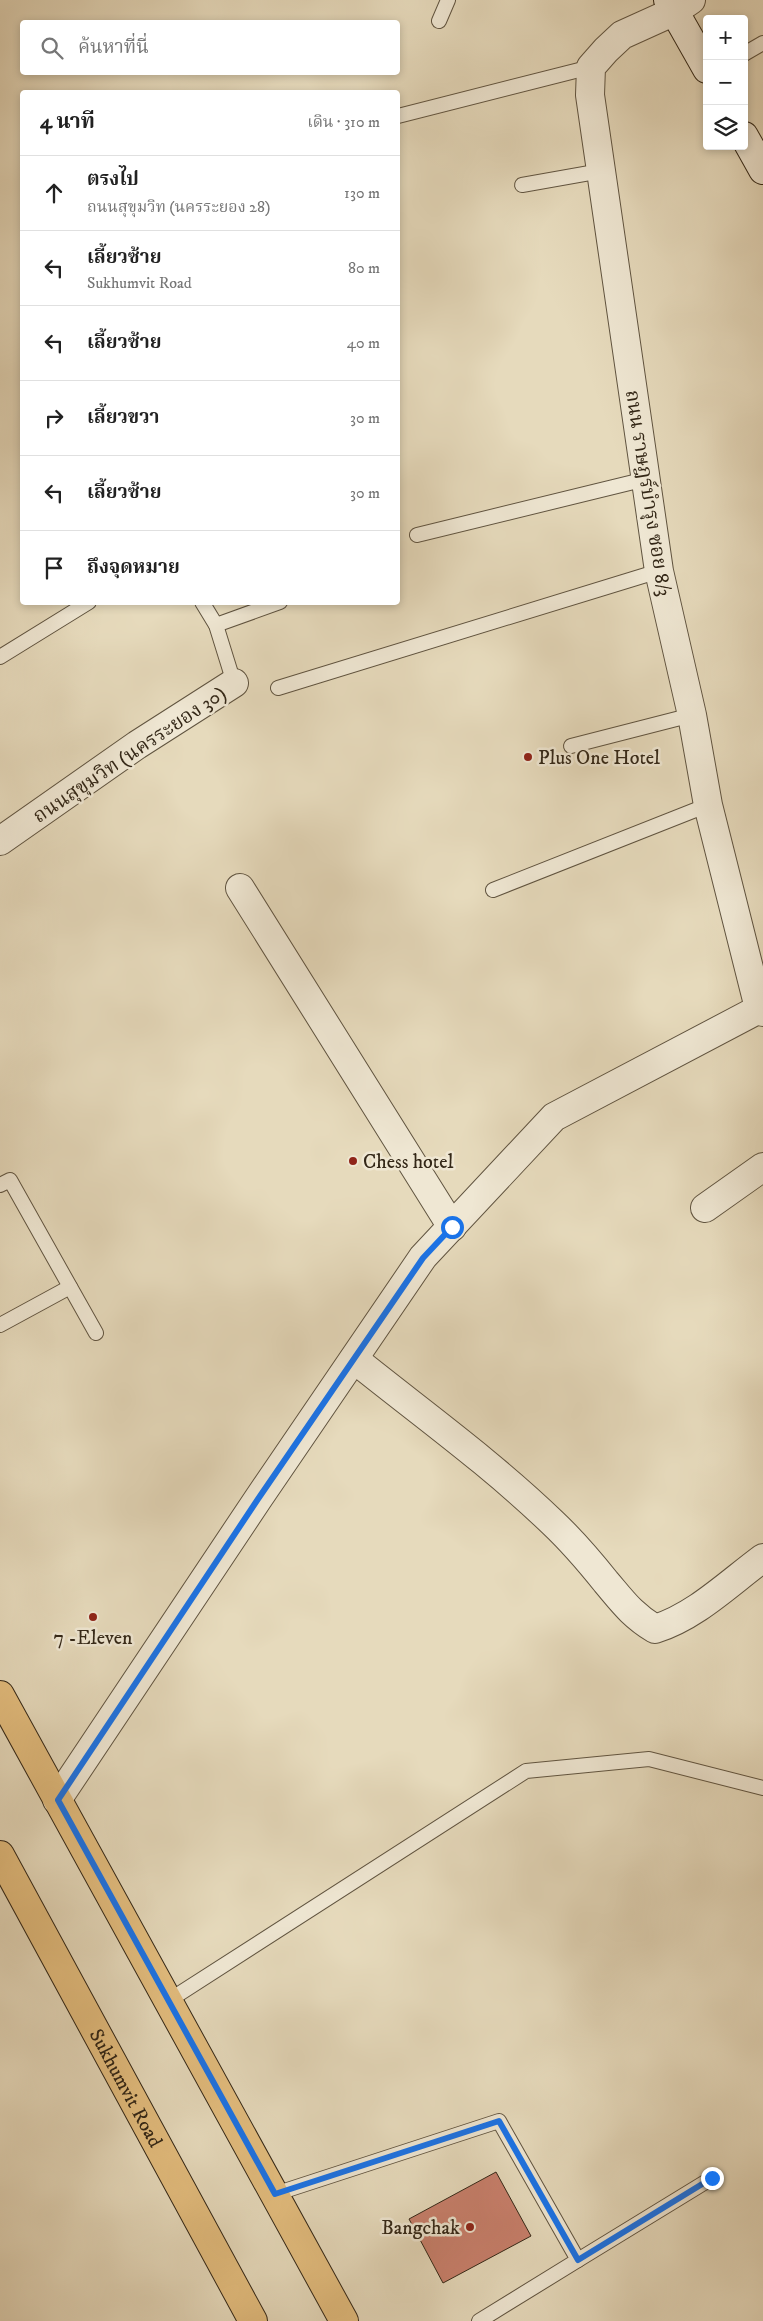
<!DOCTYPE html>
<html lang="th">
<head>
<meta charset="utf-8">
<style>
  :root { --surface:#fff; --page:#f6f6f6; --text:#222; --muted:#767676; --line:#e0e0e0 }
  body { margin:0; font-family:"IM FELL DW Pica","Noto Serif Thai",serif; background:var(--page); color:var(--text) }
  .controls { position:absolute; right:15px; top:15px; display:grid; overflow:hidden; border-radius:5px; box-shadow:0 2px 8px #0003 }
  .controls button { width:45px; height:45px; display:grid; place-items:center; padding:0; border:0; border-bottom:1px solid var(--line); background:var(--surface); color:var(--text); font:25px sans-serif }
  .stop { position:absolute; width:15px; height:15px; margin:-11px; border:4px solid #1a73e8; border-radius:50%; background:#fff }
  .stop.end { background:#1a73e8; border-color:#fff; box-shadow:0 1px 5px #0008 }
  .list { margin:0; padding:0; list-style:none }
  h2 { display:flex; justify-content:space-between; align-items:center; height:65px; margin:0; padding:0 20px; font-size:21px }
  h2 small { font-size:16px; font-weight:400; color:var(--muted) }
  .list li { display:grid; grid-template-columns:32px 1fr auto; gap:15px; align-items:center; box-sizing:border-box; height:75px; padding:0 20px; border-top:1px solid var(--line) }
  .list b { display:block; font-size:19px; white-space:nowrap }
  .list p { margin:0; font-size:16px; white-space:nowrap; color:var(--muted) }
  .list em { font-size:16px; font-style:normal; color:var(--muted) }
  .icon { flex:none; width:28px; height:28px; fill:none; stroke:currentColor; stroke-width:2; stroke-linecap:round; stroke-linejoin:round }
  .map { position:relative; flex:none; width:763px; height:2321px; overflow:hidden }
  .search { position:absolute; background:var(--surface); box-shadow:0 2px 8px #0003; left:20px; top:20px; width:380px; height:55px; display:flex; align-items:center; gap:12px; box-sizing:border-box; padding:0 18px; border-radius:5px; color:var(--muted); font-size:19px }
  .panel { position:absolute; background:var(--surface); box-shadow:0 2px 8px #0003; left:20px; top:90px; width:380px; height:515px; border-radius:5px }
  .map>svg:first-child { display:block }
</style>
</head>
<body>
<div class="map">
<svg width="763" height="2321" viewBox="0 0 763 2321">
  <rect width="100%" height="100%" fill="#e6dabc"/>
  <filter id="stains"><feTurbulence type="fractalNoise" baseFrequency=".004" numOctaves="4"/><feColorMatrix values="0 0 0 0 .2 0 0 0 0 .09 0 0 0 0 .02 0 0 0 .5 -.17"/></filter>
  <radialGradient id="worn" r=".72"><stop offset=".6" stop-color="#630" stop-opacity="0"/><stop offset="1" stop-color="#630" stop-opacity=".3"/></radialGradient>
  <polygon fill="#c9806d" stroke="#332717" points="496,2172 531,2236 443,2283 409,2219"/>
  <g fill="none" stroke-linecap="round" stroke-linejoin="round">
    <g stroke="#605440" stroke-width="16">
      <g id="lane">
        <polyline points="439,21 448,0"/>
        <polyline points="744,54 763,43"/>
        <polyline points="398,116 591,67"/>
        <polyline points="522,185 601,171"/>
        <polyline points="417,535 646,479"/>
        <polyline points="202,602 216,625 234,683"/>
        <polyline points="216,625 280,602"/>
        <polyline points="0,657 89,602"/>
        <polyline points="278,688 659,571"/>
        <polyline points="571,746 692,715"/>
        <polyline points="493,890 708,805"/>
        <polyline points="0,1185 10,1180 96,1333"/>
        <polyline points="0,1325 70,1287"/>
        <polyline points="168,2001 526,1771 649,1759 763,1788"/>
        <polyline points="275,2194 499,2121 578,2260 479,2321"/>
        <polyline points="578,2260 712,2178"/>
      </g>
    </g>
    <g stroke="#605440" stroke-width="30">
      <g id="street">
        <polyline points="691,0 675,11 622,35 606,50 591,67 590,95 659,571 692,715 708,805 759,1008 763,1012"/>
        <polyline points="0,841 137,745 234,683"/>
        <polyline points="240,888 452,1227"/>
        <polyline points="705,1208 763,1167"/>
        <path d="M 354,1359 C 421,1413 491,1463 553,1523 C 572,1541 590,1562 606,1582 C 623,1602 632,1615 655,1629 C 696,1616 729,1583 763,1558"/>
        <polyline points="57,1800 258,1499 423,1257 554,1117 763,1007"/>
      </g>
    </g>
    <g stroke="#332717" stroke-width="30">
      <g id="secondary">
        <polyline points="668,0 707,69"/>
        <polyline points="744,136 763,170"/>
      </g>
    </g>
    <g stroke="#332717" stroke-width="30">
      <g id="primary">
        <polyline points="0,1695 344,2321"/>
        <path id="s1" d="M 0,1855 L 253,2321"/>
      </g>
    </g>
    <use href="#lane" stroke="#efe7d3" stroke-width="14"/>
    <use href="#street" stroke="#efe7d3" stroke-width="28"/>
    <use href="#secondary" stroke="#efe7d3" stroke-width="28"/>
    <use href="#primary" stroke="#e3bd7e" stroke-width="28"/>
  </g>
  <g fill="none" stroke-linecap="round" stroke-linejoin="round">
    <polyline stroke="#1a73e8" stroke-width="6" points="452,1227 423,1258 258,1499 58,1800 275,2194 499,2121 578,2260 712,2178"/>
  </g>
  <g fill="#8f2418" stroke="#efe7d3" stroke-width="2">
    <circle cx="528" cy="757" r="5"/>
    <circle cx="353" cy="1161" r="5"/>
    <circle cx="93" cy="1617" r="5"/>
    <circle cx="470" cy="2227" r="5"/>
  </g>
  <g text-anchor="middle" stroke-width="5" stroke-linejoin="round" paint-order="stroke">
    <g font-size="20" fill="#332717" stroke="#efe7d3">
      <text transform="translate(649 493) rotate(81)" y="7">ถนน ราษฎร์บำรุง ซอย 8/3</text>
      <text transform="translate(129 754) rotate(-34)" y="7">ถนนสุขุมวิท (นครระยอง 30)</text>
      <text dy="7" stroke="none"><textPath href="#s1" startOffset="265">Sukhumvit Road</textPath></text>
    </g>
    <g font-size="20" fill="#332717" stroke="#efe7d3" text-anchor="start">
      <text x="538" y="764">Plus One Hotel</text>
      <text x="363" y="1168">Chess hotel</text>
      <text x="93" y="1644" text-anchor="middle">7 -Eleven</text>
      <text x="460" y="2234" text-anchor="end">Bangchak</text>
    </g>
  </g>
  <rect width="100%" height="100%" filter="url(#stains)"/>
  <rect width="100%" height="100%" fill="url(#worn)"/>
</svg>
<div class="controls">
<button>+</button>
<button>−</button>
<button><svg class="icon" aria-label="layers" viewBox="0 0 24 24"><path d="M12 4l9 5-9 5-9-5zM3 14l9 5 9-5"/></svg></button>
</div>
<div class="stop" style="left:452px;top:1227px"></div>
<div class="stop end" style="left:712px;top:2178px"></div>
<div class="search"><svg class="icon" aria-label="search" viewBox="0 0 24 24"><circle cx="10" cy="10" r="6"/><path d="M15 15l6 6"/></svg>ค้นหาที่นี่</div>
<section class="panel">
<h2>4 นาที<small>เดิน · 310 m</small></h2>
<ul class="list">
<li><svg class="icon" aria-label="ahead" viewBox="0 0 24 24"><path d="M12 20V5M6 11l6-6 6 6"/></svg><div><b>ตรงไป</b><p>ถนนสุขุมวิท (นครระยอง 28)</p></div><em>130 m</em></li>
<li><svg class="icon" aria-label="left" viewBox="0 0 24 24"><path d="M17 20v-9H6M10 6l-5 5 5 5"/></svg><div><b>เลี้ยวซ้าย</b><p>Sukhumvit Road</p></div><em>80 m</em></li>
<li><svg class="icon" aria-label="left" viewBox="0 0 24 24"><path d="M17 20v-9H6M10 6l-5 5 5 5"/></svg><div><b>เลี้ยวซ้าย</b></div><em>40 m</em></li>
<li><svg class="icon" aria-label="right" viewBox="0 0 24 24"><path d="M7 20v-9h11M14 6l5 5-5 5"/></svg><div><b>เลี้ยวขวา</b></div><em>30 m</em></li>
<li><svg class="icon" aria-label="left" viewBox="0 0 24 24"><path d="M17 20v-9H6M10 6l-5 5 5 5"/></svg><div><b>เลี้ยวซ้าย</b></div><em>30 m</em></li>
<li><svg class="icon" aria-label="arrive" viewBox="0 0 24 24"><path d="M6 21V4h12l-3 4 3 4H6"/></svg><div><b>ถึงจุดหมาย</b></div></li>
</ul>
</section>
</div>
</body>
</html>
